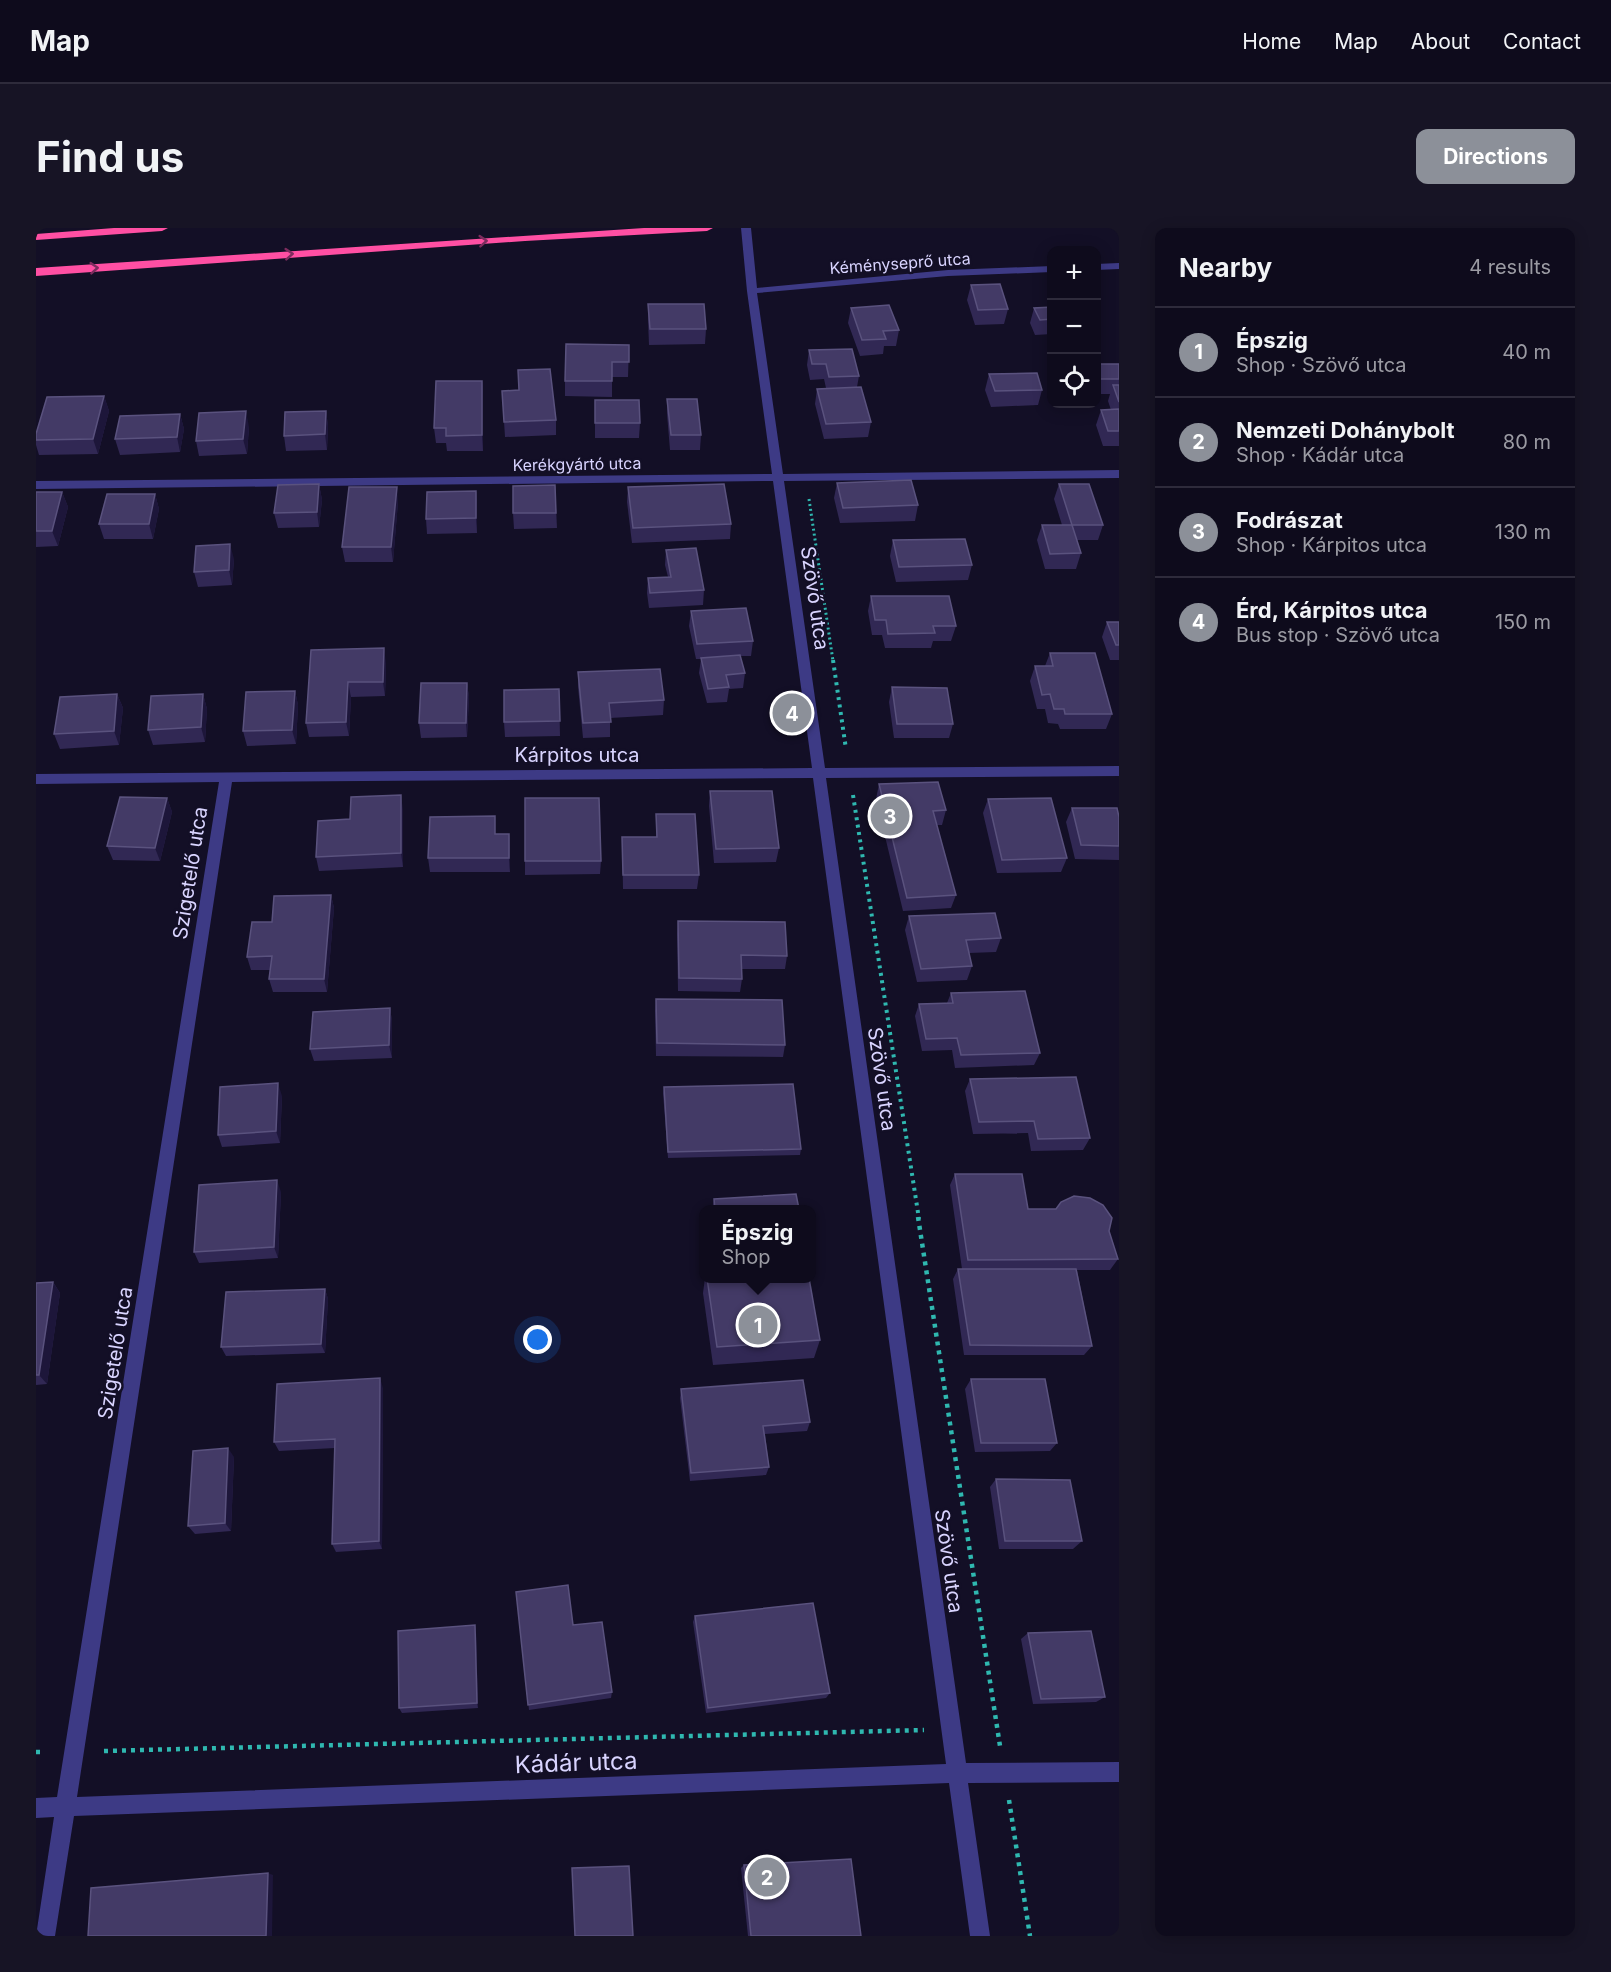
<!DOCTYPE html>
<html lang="en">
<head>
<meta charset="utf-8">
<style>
  :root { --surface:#0e0b1c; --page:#171425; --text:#f1f3f6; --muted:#9b9ba3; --line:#2e2b3b; --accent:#8c9099 }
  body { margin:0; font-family:Inter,sans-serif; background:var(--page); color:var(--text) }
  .controls { position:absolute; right:18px; top:18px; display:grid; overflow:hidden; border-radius:12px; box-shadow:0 3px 15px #0003 }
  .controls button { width:54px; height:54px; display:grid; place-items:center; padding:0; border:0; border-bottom:2px solid var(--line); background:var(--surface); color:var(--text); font:30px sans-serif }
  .you { position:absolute; left:502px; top:1112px; width:21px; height:21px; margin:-15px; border:4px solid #fff; border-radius:50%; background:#1a73e8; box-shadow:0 0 0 9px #1a73e833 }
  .badge { display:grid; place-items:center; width:39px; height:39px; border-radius:50%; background:var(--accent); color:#fff; font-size:20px; font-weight:700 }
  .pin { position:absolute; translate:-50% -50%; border:3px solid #fff; box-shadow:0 2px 6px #0006 }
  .popup { position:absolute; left:663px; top:977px; width:117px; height:78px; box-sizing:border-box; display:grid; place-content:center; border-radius:12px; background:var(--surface); filter:drop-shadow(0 2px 4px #0005); font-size:20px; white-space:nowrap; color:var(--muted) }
  .popup b { font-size:22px; color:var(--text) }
  .popup::after { content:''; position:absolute; left:50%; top:100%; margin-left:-12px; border:12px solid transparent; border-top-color:var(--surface) }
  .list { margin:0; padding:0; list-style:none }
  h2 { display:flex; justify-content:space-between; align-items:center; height:78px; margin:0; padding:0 24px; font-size:26px }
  h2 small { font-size:20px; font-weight:400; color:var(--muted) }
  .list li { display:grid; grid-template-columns:39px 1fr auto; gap:18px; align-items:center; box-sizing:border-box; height:90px; padding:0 24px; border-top:2px solid var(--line) }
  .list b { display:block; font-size:22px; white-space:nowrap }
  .list p { margin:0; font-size:20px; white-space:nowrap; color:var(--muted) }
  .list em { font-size:20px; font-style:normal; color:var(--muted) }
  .icon { flex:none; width:33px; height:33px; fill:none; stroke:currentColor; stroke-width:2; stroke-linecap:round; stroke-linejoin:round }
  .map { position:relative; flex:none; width:1083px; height:1708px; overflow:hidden; border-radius:12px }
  header { display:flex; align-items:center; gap:36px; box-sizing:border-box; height:84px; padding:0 30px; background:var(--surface); border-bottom:2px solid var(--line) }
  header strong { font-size:28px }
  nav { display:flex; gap:33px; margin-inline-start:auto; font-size:21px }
  .intro { display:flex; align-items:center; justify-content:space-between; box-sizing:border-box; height:144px; padding:0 36px }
  h1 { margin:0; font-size:42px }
  .button { padding:15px 27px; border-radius:12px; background:var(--accent); color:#fff; font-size:21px; font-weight:700 }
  main { display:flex; gap:36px; padding:0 36px }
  aside { flex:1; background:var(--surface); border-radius:12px; box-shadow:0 3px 15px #0003 }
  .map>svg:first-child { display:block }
</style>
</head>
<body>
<header>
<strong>Map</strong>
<nav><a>Home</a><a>Map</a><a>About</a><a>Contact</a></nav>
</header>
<div class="intro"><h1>Find us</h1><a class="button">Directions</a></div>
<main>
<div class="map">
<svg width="1083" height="1708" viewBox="0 0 1083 1708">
  <rect width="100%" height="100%" fill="#130f26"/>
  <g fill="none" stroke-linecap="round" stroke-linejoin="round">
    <polyline stroke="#2fb8b0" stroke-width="3" stroke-dasharray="2 3" stroke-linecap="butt" points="773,271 797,433"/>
    <g stroke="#2fb8b0" stroke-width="4" stroke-dasharray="3 4.5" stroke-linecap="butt">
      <polyline points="797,432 810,521"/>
      <polyline points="817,567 883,991"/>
    </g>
    <g stroke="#2fb8b0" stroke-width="4.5" stroke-dasharray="4 5" stroke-linecap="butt">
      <polyline points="882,989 964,1518"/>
      <polyline points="68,1523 888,1502"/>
      <polyline points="0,1524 9,1524"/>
      <polyline points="973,1572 994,1708"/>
    </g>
    <g fill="#3d3a85" fill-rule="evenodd">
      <path d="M 705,0 L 715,0 L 721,60 L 912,42 L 1016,38 L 1016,44 L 912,48 L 721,65 L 747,246 L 1083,242 L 1083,250 L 748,253 L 789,540 L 1083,538 L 1083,548 L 790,550 L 930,1535 L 1083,1534 L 1083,1554 L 932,1555 L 954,1708 L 934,1708 L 913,1555 L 38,1588 L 19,1708 L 0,1708 L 18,1589 L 0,1590 L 0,1570 L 21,1569 L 183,554 L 0,556 L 0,546 L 776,540 L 737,253 L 0,261 L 0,253 L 736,246 L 711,63 ZM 777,550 L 910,1536 L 41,1569 L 196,554 Z"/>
      <polygon points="1083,35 1083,41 1060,42 1060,36"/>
    </g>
    <g fill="#ff4fa3" fill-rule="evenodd">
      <polygon points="78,0 132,0 126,3 0,12 0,6"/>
      <polygon points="608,0 677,0 671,3 489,13 0,48 0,40"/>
    </g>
  </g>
  <g fill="#312854">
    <polygon points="935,57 972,81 968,96 939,97 931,72"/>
    <polygon points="612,76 670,101 669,116 613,117 612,92"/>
    <polygon points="1016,79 1016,106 999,107 994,95 998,80"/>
    <polygon points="815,80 863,102 860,118 848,118 847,126 824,128 812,95"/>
    <polygon points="593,117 592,149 576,149 576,169 529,168 529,153"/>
    <polygon points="773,122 823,148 821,159 835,194 832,209 788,211 779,176 781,161 790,160 788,151 774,152 771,137"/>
    <polygon points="1060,136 1083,136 1083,218 1067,218 1060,197 1065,182 1075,182 1072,173 1074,166 1060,166"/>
    <polygon points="482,142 520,192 520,207 469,209 466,163 483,162"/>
    <polygon points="953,146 1006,162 1002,177 955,179 949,162"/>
    <polygon points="446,153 447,168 447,223 411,223 410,215 400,215 398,200"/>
    <polygon points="68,168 73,183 62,226 3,227 0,217 0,206"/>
    <polygon points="631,171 665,207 664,222 634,222 631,186"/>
    <polygon points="559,172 604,195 603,210 559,210"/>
    <polygon points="290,183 292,198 291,222 250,223 248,208"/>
    <polygon points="144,186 148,201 144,224 84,227 79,211"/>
    <polygon points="213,199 211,226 163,228 160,213"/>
    <polygon points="801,255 882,277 879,293 804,295 798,270"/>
    <polygon points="283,256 286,272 283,299 242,300 238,285"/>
    <polygon points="1023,256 1067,297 1062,312 1041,312 1045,325 1040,341 1009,341 1001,312 1006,297 1026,297 1018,271"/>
    <polygon points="519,257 521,300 478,301 477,285"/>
    <polygon points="592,259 695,296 694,311 596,315 591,274"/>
    <polygon points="440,263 441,278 441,305 391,306 390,291"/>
    <polygon points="0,264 26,264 32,279 22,318 0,319"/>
    <polygon points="119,266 123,281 117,311 68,311 63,296"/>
    <polygon points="362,274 357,334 309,334 306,319"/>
    <polygon points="857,312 936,337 932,352 860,354 854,328"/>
    <polygon points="630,322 668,362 667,377 613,380 611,365 612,350 632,349 629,337"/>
    <polygon points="198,331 196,357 162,359 158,344"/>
    <polygon points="835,368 920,398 915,413 897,413 895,420 849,420 846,407 836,407 832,383"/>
    <polygon points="655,383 717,413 715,428 704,428 709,445 707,460 693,461 691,474 671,475 663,445 665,431 660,431 653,398"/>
    <polygon points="1071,394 1083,394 1083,432 1074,432 1066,409"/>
    <polygon points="275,422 350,435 349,468 315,469 313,508 273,509 270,495"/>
    <polygon points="1014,425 1076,486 1070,501 1024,501 1022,496 1012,495 1009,481 1001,481 994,453 999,438 1009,438"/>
    <polygon points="542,444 628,472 627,487 574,490 574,509 547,510 542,459"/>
    <polygon points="431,455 433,469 431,509 385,510 383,495"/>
    <polygon points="856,459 917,496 913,510 858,510 853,474"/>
    <polygon points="523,461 524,508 469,509 468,494"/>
    <polygon points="259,463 262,477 260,516 211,518 207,503"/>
    <polygon points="81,466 87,480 83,517 24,521 18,506"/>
    <polygon points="167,466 171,481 169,514 117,517 112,502"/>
    <polygon points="843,556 910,582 906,597 901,597 920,667 915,680 867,683 840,571"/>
    <polygon points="674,563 743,620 740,634 678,635 673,578"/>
    <polygon points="131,570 136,584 124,633 77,632 71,618"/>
    <polygon points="952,571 1031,630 1025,644 961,645 947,585"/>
    <polygon points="1036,580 1083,589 1083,632 1039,631 1030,594"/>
    <polygon points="367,581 367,639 283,643 280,629 314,591"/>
    <polygon points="620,586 663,647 661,661 587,661 586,609 620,609"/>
    <polygon points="460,606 473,606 474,644 394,644 392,630"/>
    <polygon points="489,633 565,633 564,646 489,647"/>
    <polygon points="295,667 298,680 291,764 237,764 233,751 234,742 215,742 211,729 236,694"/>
    <polygon points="873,688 965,710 960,724 933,725 936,738 931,752 881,754 869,702"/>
    <polygon points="642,693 751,728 749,741 705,741 706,751 704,764 642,763 641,706"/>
    <polygon points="915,765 1004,825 998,837 919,840 916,822 886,823 879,788 883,776 911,775"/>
    <polygon points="620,771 749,817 747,829 620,828 619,783"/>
    <polygon points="354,780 356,793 356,830 278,833 274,821"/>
    <polygon points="934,851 1054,910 1047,922 995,923 992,905 937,906 929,863"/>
    <polygon points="628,859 765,921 764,927 632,930 627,865"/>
    <polygon points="246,868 244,915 186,919 182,907"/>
    <polygon points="919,946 992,981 1073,1003 1082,1031 1074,1042 1041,1042 1056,1118 1048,1127 928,1127 917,1051 922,1041 926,1041 914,957"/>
    <polygon points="245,964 242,1030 163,1035 158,1024"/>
    <polygon points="678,971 763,981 676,981"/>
    <polygon points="669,1050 784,1112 778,1130 677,1137 667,1065"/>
    <polygon points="17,1054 24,1065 11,1156 0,1157 0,1055"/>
    <polygon points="289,1061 292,1071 289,1125 190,1128 185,1119"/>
    <polygon points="935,1151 1021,1215 1014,1223 939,1224 929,1161"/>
    <polygon points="347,1160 346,1321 300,1324 296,1316 299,1220 243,1223 238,1214"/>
    <polygon points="645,1161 774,1194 771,1203 729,1206 733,1239 730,1247 654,1253 644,1170"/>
    <polygon points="198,1229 195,1303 159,1306 152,1298"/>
    <polygon points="960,1251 1046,1313 1037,1321 963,1321 954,1259"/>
    <polygon points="480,1364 537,1397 576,1464 575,1470 493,1482"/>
    <polygon points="659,1388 794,1465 790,1470 670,1485 657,1394"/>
    <polygon points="440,1403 442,1480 366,1485 363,1480"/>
    <polygon points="992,1405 1069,1469 1060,1474 997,1476 985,1411"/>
    <polygon points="708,1637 825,1708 712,1708 705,1640"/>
  </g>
  <g fill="#1d163a">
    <polygon points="446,153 447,168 447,223 446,207"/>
    <polygon points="68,168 73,183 62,226 57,211"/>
    <polygon points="210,183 213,199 211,226 207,211"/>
    <polygon points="290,183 292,198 291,222 289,206"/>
    <polygon points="144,186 148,201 144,224 141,209"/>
    <polygon points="283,256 286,272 283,299 281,284"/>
    <polygon points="361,259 362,274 357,334 355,319"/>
    <polygon points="440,263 441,278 441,305 440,290"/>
    <polygon points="26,264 32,279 22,318 16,303"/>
    <polygon points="119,266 123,281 117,311 113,296"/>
    <polygon points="194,316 198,331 196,357 193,342"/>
    <polygon points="348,420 350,435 349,468 347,454"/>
    <polygon points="312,454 315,469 313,508 310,494"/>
    <polygon points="431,455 433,469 431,509 430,495"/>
    <polygon points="259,463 262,477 260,516 256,502"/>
    <polygon points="81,466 87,480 83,517 78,503"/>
    <polygon points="167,466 171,481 169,514 165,499"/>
    <polygon points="365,567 367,581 367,639 365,625"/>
    <polygon points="131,570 136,584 124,633 119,620"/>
    <polygon points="473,606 474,620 474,644 473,630"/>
    <polygon points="295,667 298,680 291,764 288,751"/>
    <polygon points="354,780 356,793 356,830 353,817"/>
    <polygon points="242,855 246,868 244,915 240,903"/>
    <polygon points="241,952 245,964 242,1030 238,1019"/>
    <polygon points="17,1054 24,1065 11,1156 3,1147"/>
    <polygon points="289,1061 292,1071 289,1125 285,1116"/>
    <polygon points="344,1150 347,1160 346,1321 343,1313"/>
    <polygon points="192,1220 198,1229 195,1303 189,1295"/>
    <polygon points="439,1397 440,1403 442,1480 441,1475"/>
    <polygon points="232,1645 237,1647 236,1708 230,1708"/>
  </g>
  <g fill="#433a66" stroke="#5a527e" stroke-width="1.5">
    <polygon points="964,56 972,81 942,82 935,57"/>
    <polygon points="612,76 668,76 670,101 614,101"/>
    <polygon points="853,77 863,102 847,103 850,111 826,112 815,80"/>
    <polygon points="1016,79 1016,91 1004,92 998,80"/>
    <polygon points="530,116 593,117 593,134 576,134 576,153 529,153"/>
    <polygon points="816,121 823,148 793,149 790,136 776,136 773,122"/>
    <rect x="1060" y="136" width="23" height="15"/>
    <polygon points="514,141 520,192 468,194 466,163 483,162 482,142"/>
    <polygon points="1001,145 1006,162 959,163 953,146"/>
    <polygon points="400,153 446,153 446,207 410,208 410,200 398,200"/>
    <polygon points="1077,157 1083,157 1083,174"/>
    <polygon points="825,159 835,194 790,196 781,161"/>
    <polygon points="68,168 57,211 0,212 0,206 11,169"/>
    <polygon points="631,171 661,171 665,207 635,207"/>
    <polygon points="559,172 603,172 604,195 559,195"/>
    <polygon points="1083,181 1083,203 1072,203 1065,182"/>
    <polygon points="210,183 207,211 160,213 163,185"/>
    <polygon points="290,183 289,206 248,208 249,184"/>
    <polygon points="144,186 141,209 79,211 84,188"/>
    <polygon points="875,252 882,277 807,280 801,255"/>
    <polygon points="283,256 281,284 238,285 242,257"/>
    <polygon points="688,256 695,296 597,300 592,259"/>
    <polygon points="1023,256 1053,256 1067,297 1036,297 1045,325 1014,326 1006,297 1036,297"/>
    <polygon points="519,257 520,285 477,285 477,258"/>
    <polygon points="313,259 361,259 355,319 306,319"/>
    <polygon points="440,263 440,290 390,291 391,264"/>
    <polygon points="0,264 26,264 16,303 0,303"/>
    <polygon points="71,266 119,266 113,296 63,296"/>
    <polygon points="929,311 936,337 863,339 857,312"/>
    <polygon points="194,316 193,342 158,344 160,318"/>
    <polygon points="660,320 668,362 614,365 612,350 635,349 630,322"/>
    <polygon points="835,368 913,368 920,398 897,398 899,405 852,406 850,392 839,392"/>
    <polygon points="710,380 717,413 661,416 655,383"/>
    <polygon points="1071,394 1083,394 1083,417 1080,417"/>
    <polygon points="348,420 347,454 312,454 310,494 270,495 275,422"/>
    <polygon points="1014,425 1059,425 1076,486 1029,486 1028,481 1018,481 1014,466 1006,467 999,438 1017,438"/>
    <polygon points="704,427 709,445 690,447 693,459 672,461 665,430"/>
    <polygon points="624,441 628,472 573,475 575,494 547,495 542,444"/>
    <polygon points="385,455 431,455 430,495 383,495"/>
    <polygon points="856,459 911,460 917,496 861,496"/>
    <polygon points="523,461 524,493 468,494 468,462"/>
    <polygon points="259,463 256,502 207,503 210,464"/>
    <polygon points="81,466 78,503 18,506 24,469"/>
    <polygon points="167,466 165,499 112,502 115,468"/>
    <polygon points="902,554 910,582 897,583 920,667 871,670 843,556"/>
    <polygon points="674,563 736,563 743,620 680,621"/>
    <polygon points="365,567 365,625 280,629 282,593 314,591 315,569"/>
    <polygon points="84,569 131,570 119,620 71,618"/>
    <polygon points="489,570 563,570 565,633 489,633"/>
    <polygon points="1015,570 1031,630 966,632 952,571"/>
    <polygon points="1036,580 1081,580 1083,589 1083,618 1045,617"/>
    <polygon points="620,586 659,586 663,647 587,647 586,609 621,609"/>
    <polygon points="459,588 459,606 473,606 473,630 392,630 394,589"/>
    <polygon points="295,667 288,751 233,751 236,728 211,729 216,694 236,694 238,668"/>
    <polygon points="959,685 965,710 930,712 936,738 885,741 873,688"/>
    <polygon points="642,693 749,694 751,728 705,727 706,751 643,750"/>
    <polygon points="989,763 1004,825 925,827 921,810 890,811 883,776 917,775 915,765"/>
    <polygon points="620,771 746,772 749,817 621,815"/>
    <polygon points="354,780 353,817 274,821 277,784"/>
    <polygon points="1040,849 1054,910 1002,911 998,893 943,894 934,851"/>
    <polygon points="242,855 240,903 182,907 184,859"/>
    <polygon points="757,856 765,921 632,924 628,859"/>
    <polygon points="919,946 986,946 992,981 1020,981 1025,974 1038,968 1054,970 1067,977 1076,990 1073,1003 1082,1031 932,1032"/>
    <polygon points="241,952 238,1019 158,1024 163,957"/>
    <polygon points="760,966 763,981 679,981 678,971"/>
    <polygon points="922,1041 1040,1041 1056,1118 934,1117"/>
    <polygon points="671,1050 773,1050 784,1112 681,1119"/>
    <polygon points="17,1054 3,1147 0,1147 0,1055"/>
    <polygon points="289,1061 285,1116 185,1119 190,1064"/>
    <polygon points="344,1150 343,1313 296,1316 299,1211 238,1214 241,1156"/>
    <polygon points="935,1151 1009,1151 1021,1215 945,1215"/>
    <polygon points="767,1152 774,1194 727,1198 733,1239 655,1245 645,1161"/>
    <polygon points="192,1220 189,1295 152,1298 157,1223"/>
    <polygon points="960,1251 1034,1252 1046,1313 969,1313"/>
    <polygon points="532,1357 537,1397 566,1394 576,1464 492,1477 480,1364"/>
    <polygon points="777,1375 794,1465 672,1480 659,1388"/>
    <polygon points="439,1397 441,1475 363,1480 362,1403"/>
    <polygon points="1055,1403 1069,1469 1005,1471 992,1405"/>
    <polygon points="815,1631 825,1708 715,1708 708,1637"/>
    <polygon points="593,1638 597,1708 539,1708 536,1640"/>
    <polygon points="232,1645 230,1708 52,1708 55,1660"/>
  </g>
  <defs><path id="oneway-chevron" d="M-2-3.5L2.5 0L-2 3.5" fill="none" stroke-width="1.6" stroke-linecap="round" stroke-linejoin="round" transform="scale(1.5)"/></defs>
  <g stroke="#7d2c5e">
    <use href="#oneway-chevron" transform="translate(447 13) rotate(-4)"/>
    <use href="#oneway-chevron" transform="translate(253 26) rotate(-4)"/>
    <use href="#oneway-chevron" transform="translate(58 40) rotate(-4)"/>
  </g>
  <g text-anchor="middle" stroke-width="5" stroke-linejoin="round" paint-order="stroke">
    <g font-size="16" fill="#d9d4ff" stroke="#130f26">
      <text transform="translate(864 35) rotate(-4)" y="6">Kéményseprő utca</text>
      <text transform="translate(541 236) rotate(-1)" y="6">Kerékgyártó utca</text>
    </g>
    <g font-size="20" fill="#d9d4ff" stroke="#130f26">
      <text transform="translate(779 370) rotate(82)" y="7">Szövő utca</text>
      <text x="541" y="534">Kárpitos utca</text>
      <text transform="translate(154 645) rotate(-81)" y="7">Szigetelő utca</text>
      <text transform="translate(846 851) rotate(82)" y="7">Szövő utca</text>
      <text transform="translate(79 1125) rotate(-81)" y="7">Szigetelő utca</text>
      <text transform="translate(913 1333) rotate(82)" y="7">Szövő utca</text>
    </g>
    <g font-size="24" fill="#d9d4ff" stroke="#130f26">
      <text transform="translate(540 1535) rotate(-2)" y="8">Kádár utca</text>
    </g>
  </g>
</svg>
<div class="controls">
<button>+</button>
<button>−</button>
<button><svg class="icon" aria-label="locate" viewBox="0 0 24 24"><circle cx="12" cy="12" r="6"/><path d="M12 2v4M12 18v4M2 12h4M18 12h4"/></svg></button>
</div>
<div class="you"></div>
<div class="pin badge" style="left:722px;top:1097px">1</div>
<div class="popup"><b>Épszig</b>Shop</div>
<div class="pin badge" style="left:731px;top:1649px">2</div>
<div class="pin badge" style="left:854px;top:588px">3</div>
<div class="pin badge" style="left:756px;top:485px">4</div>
</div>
<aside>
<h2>Nearby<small>4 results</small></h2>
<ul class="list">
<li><span class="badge">1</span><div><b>Épszig</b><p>Shop · Szövő utca</p></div><em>40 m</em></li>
<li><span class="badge">2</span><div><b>Nemzeti Dohánybolt</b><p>Shop · Kádár utca</p></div><em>80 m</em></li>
<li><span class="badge">3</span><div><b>Fodrászat</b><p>Shop · Kárpitos utca</p></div><em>130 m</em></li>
<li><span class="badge">4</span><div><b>Érd, Kárpitos utca</b><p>Bus stop · Szövő utca</p></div><em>150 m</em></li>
</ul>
</aside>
</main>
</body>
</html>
